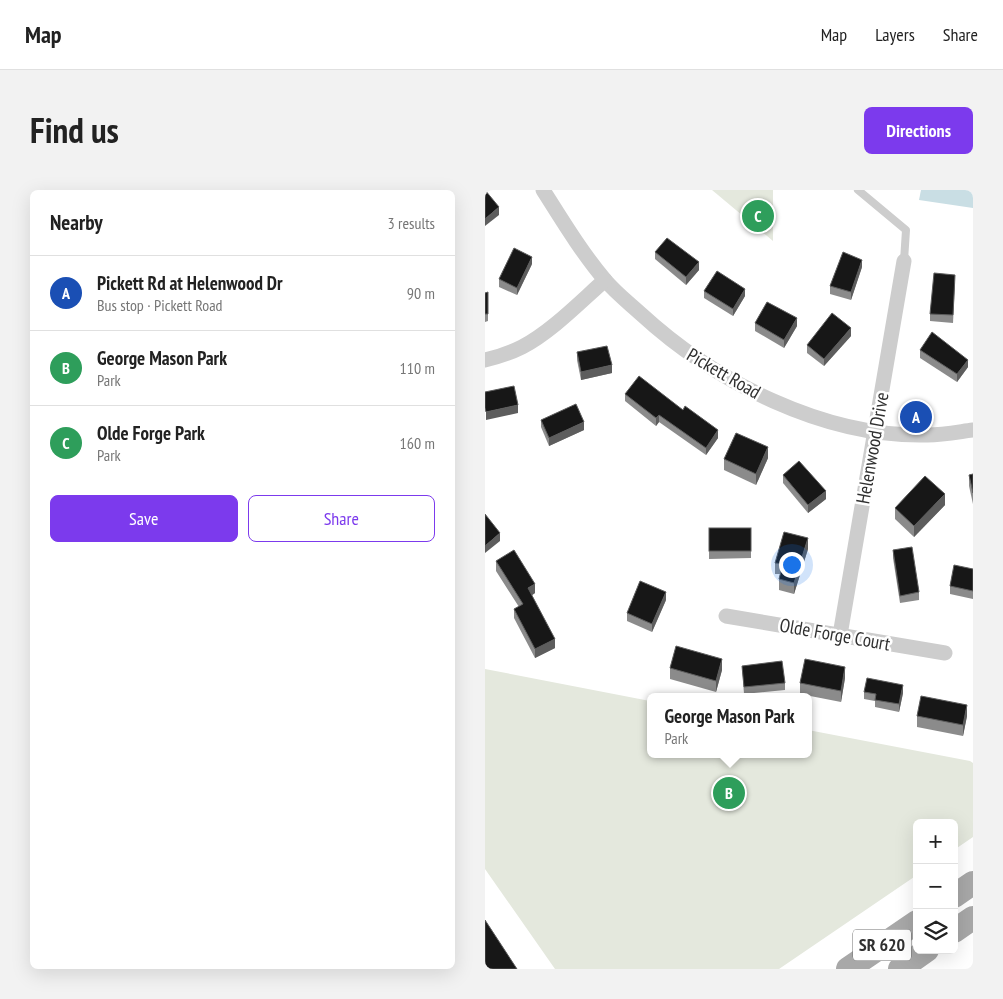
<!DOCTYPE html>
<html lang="en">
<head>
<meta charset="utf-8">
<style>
  :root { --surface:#fff; --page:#f2f2f2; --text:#222; --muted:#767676; --line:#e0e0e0; --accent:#7c3aed }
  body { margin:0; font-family:"PT Sans Narrow",sans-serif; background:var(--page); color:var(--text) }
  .controls { position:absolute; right:15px; bottom:15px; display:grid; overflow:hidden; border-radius:8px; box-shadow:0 5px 20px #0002 }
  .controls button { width:45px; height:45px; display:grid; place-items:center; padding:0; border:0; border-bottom:1px solid var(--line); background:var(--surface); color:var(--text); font:25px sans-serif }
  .you { position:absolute; left:306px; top:374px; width:18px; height:18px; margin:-12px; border:4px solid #fff; border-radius:50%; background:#1a73e8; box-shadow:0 0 0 8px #1a73e833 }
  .badge { display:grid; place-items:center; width:32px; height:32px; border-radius:50%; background:var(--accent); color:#fff; font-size:16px; font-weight:700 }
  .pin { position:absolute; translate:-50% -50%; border:2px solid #fff; box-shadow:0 1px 5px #0006 }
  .popup { position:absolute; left:162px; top:503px; width:165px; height:65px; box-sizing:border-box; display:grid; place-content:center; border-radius:8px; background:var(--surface); filter:drop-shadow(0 1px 4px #0005); font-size:16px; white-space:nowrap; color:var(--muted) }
  .popup b { font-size:19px; color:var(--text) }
  .popup::after { content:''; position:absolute; left:50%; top:100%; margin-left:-10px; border:10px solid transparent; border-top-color:var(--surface) }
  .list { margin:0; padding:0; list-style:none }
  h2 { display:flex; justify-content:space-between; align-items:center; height:65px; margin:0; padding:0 20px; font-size:21px }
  h2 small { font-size:16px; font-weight:400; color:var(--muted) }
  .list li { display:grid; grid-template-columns:32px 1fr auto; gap:15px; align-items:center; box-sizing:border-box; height:75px; padding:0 20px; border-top:1px solid var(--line) }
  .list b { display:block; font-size:19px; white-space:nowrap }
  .list p { margin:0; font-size:16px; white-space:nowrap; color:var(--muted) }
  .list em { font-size:16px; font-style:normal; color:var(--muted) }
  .actions { display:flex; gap:10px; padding:15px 20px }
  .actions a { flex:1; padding:11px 0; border:1px solid var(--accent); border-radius:8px; text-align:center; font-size:18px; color:var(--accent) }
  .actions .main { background:var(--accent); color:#fff }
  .icon { flex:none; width:28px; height:28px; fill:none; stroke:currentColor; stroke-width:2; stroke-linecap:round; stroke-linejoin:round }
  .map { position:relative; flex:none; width:488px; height:779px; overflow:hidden; border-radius:8px }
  header { display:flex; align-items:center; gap:30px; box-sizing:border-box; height:70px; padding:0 25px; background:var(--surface); border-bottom:1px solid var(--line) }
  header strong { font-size:24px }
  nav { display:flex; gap:28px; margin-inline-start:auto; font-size:18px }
  .intro { display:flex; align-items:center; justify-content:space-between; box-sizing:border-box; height:120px; padding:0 30px }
  h1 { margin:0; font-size:35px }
  .button { padding:12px 22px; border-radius:8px; background:var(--accent); color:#fff; font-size:18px; font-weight:700 }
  main { display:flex; gap:30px; padding:0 30px }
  aside { flex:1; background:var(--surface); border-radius:8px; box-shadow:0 5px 20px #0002 }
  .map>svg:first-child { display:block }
</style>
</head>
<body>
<header>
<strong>Map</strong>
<nav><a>Map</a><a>Layers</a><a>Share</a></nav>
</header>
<div class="intro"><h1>Find us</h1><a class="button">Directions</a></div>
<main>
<aside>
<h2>Nearby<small>3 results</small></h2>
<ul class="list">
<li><span class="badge" style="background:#1a4fb4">A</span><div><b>Pickett Rd at Helenwood Dr</b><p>Bus stop · Pickett Road</p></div><em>90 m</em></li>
<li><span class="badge" style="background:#2e9e5b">B</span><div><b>George Mason Park</b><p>Park</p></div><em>110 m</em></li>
<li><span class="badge" style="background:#2e9e5b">C</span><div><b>Olde Forge Park</b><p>Park</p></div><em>160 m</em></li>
</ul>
<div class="actions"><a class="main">Save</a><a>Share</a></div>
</aside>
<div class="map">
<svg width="488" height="779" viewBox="0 0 488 779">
  <rect width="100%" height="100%" fill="#fff"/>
  <g fill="#e4e8dd">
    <polygon points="227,0 288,0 288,51"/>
    <polygon points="0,479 165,511 165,564 323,564 323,540 485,571 488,573 488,647 469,660 469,633 432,633 432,685 294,779 70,779 0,679"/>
  </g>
  <polygon fill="#c9dee4" points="436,0 488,0 488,18 434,10"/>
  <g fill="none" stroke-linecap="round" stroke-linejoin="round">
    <polyline stroke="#cdcdcd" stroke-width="8" points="373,0 421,40 419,71"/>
    <g stroke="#cdcdcd" stroke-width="15">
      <path d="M 58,0 C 77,30 97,63 120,90 C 131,103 144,113 156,124 C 230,192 340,248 443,245 C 458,245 473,242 488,240"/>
      <path d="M 0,170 C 13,167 25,163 37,157 C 66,142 95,112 120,90"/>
      <polyline points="241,426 460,463"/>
      <polyline points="355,445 419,71"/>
    </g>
    <g stroke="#a8a8a8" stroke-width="24">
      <polyline points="469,706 488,693"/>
      <polyline points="469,741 488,728"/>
      <polyline points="363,779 432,732"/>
      <polyline points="415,779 442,760"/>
    </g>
  </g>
  <g fill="#8b8b8b">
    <polygon points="170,62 214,80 201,95 170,69"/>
    <polygon points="47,74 32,105 14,97 14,89"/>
    <polygon points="377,77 366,110 345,104 345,96"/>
    <polygon points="470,92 468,133 445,131 445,124"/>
    <polygon points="219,101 260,106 248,126 219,108"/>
    <polygon points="3,102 3,131 0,132 0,103"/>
    <polygon points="270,133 312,136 299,158 270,141"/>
    <polygon points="366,146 339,176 322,163 322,155"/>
    <polygon points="435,160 483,177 472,192 435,168"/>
    <polygon points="92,162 127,183 96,190 92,170"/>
    <polygon points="140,204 233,248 221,265 174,232 171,236 140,211"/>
    <polygon points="56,230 99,240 64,256 56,237"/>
    <polygon points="283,268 271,295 239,280 239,269"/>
    <polygon points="488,284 488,314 484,296 484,285"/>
    <polygon points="298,285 341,309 323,323 298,293"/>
    <polygon points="460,315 429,347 410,329 410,318"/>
    <polygon points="224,338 266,338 266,368 224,369"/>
    <polygon points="323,359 309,404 294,400 294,389 295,384 290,384 290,373"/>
    <polygon points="408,360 434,402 434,410 415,413 408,368"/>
    <polygon points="11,371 50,403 47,405 70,458 50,468 29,428 29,419 34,417 11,381"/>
    <polygon points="488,379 488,409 465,404 465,396"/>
    <polygon points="181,410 167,442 142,431 142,423"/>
    <polygon points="257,476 300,493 300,500 259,504"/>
    <polygon points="185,478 237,480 231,502 185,489"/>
    <polygon points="360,488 356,512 315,504 315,493"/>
    <polygon points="379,502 418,503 414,522 390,517 390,511 379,509"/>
    <polygon points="432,526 482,526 478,546 432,537"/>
  </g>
  <g fill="#5d5d5d">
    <polygon points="14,17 14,25 0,36 0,29"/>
    <polygon points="47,67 47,74 32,105 32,98"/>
    <polygon points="377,70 377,77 366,110 366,102"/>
    <polygon points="214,72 214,80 201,95 201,87"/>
    <polygon points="260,99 260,106 248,126 248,119"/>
    <polygon points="312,128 312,136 299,158 299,150"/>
    <polygon points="366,138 366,146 339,176 339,169"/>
    <polygon points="483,170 483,177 472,192 472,184"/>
    <polygon points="127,175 127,183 96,190 96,182"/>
    <polygon points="33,215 33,223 1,230 1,222"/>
    <polygon points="174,225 174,232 171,236 171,228"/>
    <polygon points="99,232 99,240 64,256 64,248"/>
    <polygon points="233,240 233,248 221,265 221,258"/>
    <polygon points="283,257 283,268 271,295 271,284"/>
    <polygon points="341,301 341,309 323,323 323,315"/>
    <polygon points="460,304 460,315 429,347 429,336"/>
    <polygon points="15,343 15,351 0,363 0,356"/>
    <polygon points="323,348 323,359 309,404 309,393"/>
    <polygon points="50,394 50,403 43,408 43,398"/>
    <polygon points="181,402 181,410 167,442 167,434"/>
    <polygon points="70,449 70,458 50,468 50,459"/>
    <polygon points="237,469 237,480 231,502 231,491"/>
    <polygon points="360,477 360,488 356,512 356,501"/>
    <polygon points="418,495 418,503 414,522 414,514"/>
    <polygon points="482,515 482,526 478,546 478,535"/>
  </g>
  <g fill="#171717" stroke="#5d5d5d">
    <polygon points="0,0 14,17 0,29"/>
    <polygon points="182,48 214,72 201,87 170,62"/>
    <polygon points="29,58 47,67 32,98 14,89"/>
    <polygon points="358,62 377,70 366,102 345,96"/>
    <polygon points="232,81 260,99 248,119 219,101"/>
    <polygon points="449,83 470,85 468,125 445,124"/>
    <polygon points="3,102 3,124 0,124 0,103"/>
    <polygon points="282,112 312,128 299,150 270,133"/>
    <polygon points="347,123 366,138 339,169 322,155"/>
    <polygon points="447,142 483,170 472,184 435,160"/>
    <polygon points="122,156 127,175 96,182 92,162"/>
    <polygon points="154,186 198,220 200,216 233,240 221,258 174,225 171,228 140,204"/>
    <polygon points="29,196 33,215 1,222 0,218 0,202"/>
    <polygon points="91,214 99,232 64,248 56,230"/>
    <polygon points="251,243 283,257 271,284 239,269"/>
    <polygon points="314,271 341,301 323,315 298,285"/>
    <polygon points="488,284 488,303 484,285"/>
    <polygon points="440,286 460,304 429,336 410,318"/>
    <polygon points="0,324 15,343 0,356"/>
    <rect x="224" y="338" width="42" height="23"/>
    <polygon points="299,342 323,348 309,393 294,389 298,374 290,373"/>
    <polygon points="427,357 434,402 415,406 408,360"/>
    <polygon points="29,360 50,394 43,398 70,449 50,459 29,419 38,414 11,371"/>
    <polygon points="469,375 488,379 488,401 465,396"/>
    <polygon points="155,391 181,402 167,434 142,423"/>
    <polygon points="191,456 237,469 231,491 185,478"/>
    <polygon points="320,469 360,477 356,501 315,493"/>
    <polygon points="297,471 300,493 259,497 257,476"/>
    <polygon points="382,488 418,495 414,514 390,510 391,504 379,502"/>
    <polygon points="436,506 482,515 478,535 432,526"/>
    <polygon points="0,730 32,779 3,779 0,775"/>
  </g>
  <g text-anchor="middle" stroke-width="5" stroke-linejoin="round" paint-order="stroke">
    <rect fill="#fff" stroke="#6e6e6e" stroke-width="1" x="368" y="739.5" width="58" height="31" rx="4"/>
    <g font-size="18" font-weight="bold" fill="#303030">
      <text x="397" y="761">SR 620</text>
    </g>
    <g font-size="19" fill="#303030" stroke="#fff">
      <text transform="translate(239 183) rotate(30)" y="7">Pickett Road</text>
      <text transform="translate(387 258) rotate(-80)" y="7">Helenwood Drive</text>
      <text transform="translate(350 444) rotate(10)" y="7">Olde Forge Court</text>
    </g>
  </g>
</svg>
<div class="controls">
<button>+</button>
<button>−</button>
<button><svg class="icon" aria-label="layers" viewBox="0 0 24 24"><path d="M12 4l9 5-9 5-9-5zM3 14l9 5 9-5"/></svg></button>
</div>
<div class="you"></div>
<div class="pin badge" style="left:431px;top:227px;background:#1a4fb4">A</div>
<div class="pin badge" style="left:244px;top:603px;background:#2e9e5b">B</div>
<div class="popup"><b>George Mason Park</b>Park</div>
<div class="pin badge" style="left:273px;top:26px;background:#2e9e5b">C</div>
</div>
</main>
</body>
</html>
